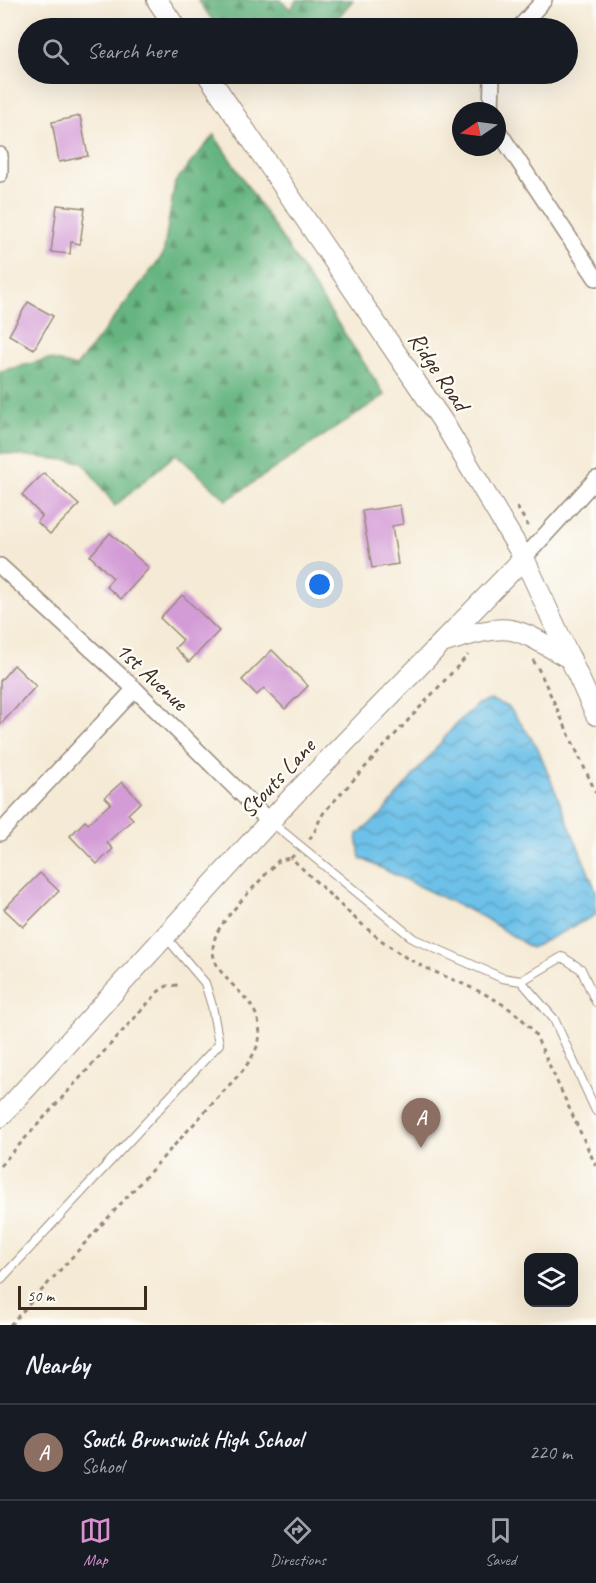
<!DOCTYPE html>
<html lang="en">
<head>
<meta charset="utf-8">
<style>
  :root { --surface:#171b24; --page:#20242c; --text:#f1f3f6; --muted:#9ea1a6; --line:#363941; --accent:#d690ce }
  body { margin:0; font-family:Caveat,sans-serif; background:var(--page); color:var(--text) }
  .controls { position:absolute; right:18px; bottom:18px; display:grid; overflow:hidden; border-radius:12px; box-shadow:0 6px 24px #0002 }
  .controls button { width:54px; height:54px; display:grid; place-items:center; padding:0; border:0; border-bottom:2px solid var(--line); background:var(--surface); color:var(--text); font:30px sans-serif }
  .compass { position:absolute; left:452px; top:102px; width:54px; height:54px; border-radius:50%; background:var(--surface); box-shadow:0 6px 24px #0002; rotate:257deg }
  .scale { position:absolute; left:18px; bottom:15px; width:129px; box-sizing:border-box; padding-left:6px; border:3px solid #3b2a1e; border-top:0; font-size:16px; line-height:21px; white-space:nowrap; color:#3b2a1e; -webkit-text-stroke:4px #fdfcf7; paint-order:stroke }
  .you { position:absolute; left:320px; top:585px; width:21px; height:21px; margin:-15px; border:4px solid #fff; border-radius:50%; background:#1a73e8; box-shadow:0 0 0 9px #1a73e833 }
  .badge { display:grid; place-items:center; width:39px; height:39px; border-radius:50%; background:var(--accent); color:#fff; font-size:20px; font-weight:700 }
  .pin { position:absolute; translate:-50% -50px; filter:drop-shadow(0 2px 3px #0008) }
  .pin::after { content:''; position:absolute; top:32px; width:21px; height:18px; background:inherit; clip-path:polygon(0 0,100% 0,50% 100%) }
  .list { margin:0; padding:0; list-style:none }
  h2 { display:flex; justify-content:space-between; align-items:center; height:78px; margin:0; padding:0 24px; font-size:26px }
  h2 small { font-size:20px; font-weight:400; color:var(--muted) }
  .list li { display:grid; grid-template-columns:39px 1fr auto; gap:18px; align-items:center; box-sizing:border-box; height:96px; padding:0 24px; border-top:2px solid var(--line) }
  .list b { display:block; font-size:22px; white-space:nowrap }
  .list p { margin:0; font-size:20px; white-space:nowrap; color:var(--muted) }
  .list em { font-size:20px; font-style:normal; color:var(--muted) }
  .icon { flex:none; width:33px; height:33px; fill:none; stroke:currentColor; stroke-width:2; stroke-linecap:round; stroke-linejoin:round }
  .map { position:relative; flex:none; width:596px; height:1325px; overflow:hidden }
  .search { position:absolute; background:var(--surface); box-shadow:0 6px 24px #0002; left:18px; right:18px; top:18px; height:66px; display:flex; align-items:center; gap:15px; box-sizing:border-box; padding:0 21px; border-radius:33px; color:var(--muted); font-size:22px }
  .sheet { height:174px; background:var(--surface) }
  nav { display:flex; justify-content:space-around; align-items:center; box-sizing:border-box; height:84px; border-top:2px solid var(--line); background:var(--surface); font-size:16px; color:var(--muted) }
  nav a { display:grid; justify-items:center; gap:3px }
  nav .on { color:var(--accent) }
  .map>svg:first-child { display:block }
</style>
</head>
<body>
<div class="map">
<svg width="596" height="1325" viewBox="0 0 596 1325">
  <defs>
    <pattern id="forest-firs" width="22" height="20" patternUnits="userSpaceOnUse" patternTransform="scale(1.5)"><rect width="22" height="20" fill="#66b580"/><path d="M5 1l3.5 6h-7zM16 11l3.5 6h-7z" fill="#559368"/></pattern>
    <pattern id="water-waves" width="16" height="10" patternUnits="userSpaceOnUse" patternTransform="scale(1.5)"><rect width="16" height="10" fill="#6dc1e9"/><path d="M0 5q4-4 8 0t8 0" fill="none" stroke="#5b9dbc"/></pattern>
  </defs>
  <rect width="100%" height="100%" fill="#fdfcf7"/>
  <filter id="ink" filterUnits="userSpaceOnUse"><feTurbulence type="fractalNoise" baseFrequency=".0167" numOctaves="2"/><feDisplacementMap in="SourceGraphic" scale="12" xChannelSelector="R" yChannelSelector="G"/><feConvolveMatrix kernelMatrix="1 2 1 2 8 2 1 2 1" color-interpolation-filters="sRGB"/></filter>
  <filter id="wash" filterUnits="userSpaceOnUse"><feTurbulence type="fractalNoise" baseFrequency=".008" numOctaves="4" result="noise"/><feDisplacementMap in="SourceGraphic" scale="24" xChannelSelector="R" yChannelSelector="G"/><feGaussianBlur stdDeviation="1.35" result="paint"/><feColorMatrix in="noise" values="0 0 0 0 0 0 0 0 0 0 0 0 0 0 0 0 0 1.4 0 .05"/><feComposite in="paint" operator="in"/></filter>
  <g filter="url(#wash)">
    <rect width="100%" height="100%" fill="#f5ead5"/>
    <g fill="url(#forest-firs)" stroke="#50704f" stroke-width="1.5">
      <polygon points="198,0 281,0 291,10 296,0 353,0 329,28 218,28"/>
      <polygon points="214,135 385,395 227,500 176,454 115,506 83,462 0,453 0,371 49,359 76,367 163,255 175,182"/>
    </g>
    <polygon fill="url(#water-waves)" stroke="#547684" stroke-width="1.5" points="491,700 509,707 537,746 596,891 596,915 531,948 483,917 360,858 357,835 381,815 455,725 478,704"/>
    <g id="blocks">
      <g fill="#d49cd7">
        <polygon points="80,116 88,156 59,162 52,122"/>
        <polygon points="57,205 85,208 80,244 71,242 70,254 51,252"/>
        <polygon points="28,302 53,316 34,349 9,335"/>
        <polygon points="44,473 79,505 50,534 37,522 42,516 22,495"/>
        <polygon points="400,505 403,524 392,526 398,564 372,568 362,511"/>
        <polygon points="110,533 149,568 121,599 106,586 113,578 90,556"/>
        <polygon points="182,595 219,631 189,662 175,648 183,640 160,618"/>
        <polygon points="272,650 308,686 285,709 264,688 257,695 242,680"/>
        <polygon points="14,665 36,686 0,725 0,681"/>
        <polygon points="122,782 141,802 128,814 133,819 107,843 113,849 97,864 70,836 85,821 88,824 111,803 105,797"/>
        <polygon points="40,873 59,891 23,927 4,909"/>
      </g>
    </g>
  </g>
  <g filter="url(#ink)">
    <use href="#blocks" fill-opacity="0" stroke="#988a7a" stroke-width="1.5"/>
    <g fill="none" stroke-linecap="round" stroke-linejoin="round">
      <g stroke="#988a7a" stroke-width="10">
        <g id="service">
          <polyline points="271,822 414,939 502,978 521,981 562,957 581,969 596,1002"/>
          <polyline points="521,981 554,1019 596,1111"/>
          <polyline points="0,1280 219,1044 212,1006 205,983 166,937"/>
        </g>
      </g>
      <g stroke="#988a7a" stroke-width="18">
        <g id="minor">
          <polyline points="519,28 544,0"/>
          <polyline points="491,111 492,79 494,74"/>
          <polyline points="497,129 596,278"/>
          <polyline points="0,155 0,174"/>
          <polyline points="524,558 596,479"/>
          <polyline points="0,566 135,689 270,822"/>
          <polyline points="0,833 135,689"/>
        </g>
      </g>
      <g stroke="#988a7a" stroke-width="22">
        <g id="tertiary">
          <polyline points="157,0 176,28"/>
          <polyline points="207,74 443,422 524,558 596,715"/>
          <path d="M 442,643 C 461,638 492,626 511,630 C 532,634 552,650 571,659"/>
          <polyline points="0,1117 293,796 524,558"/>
        </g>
      </g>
      <g stroke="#988a7a" stroke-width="3" stroke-dasharray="4.5 4.5" stroke-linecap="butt">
        <polyline points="517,507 530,529"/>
        <polyline points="533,660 540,672 596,793"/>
        <path d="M 309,839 C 318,830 317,821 325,811 L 468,655"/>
        <path d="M 294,855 L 291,858 C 327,891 361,928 402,955 C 445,982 504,991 535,1034 L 596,1166"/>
        <polyline points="0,1166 159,991 167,986 179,985"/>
        <path d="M 10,1325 L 244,1069 C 250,1060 257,1050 259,1040 C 267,990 198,981 216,935 C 224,916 264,877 279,860 L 291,858"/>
      </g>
      <use href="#service" stroke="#fff" stroke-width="8"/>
      <use href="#minor" stroke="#fff" stroke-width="15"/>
      <use href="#tertiary" stroke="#fff" stroke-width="20"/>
    </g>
  </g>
  <g text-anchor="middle" stroke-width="4.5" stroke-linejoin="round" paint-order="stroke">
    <g font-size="24" fill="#3b2a1e" stroke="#fdfcf7">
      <text transform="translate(439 371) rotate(56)" y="8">Ridge Road</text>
      <text transform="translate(152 676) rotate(43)" y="8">1st Avenue</text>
      <text transform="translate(277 778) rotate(-47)" y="8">Stouts Lane</text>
    </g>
  </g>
</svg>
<div class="controls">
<button><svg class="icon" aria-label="layers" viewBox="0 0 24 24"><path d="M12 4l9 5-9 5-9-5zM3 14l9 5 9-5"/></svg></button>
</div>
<svg class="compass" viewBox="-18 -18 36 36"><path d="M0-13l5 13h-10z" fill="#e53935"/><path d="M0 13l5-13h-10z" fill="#9ea1a6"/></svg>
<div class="scale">50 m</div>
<div class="you"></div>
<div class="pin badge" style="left:421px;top:1148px;background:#8d6e63">A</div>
<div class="search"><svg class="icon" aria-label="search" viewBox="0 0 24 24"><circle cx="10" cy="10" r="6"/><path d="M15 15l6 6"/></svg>Search here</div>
</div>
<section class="sheet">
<h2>Nearby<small></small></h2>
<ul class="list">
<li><span class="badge" style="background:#8d6e63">A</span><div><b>South Brunswick High School</b><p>School</p></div><em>220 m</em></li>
</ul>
</section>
<nav>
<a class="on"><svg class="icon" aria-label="map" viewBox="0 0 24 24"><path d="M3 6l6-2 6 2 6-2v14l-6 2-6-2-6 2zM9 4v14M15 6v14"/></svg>Map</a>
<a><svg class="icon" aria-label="directions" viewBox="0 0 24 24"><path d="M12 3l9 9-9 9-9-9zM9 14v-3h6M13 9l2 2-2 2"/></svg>Directions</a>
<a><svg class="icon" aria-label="saved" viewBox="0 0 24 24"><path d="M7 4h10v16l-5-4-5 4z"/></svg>Saved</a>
</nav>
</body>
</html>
